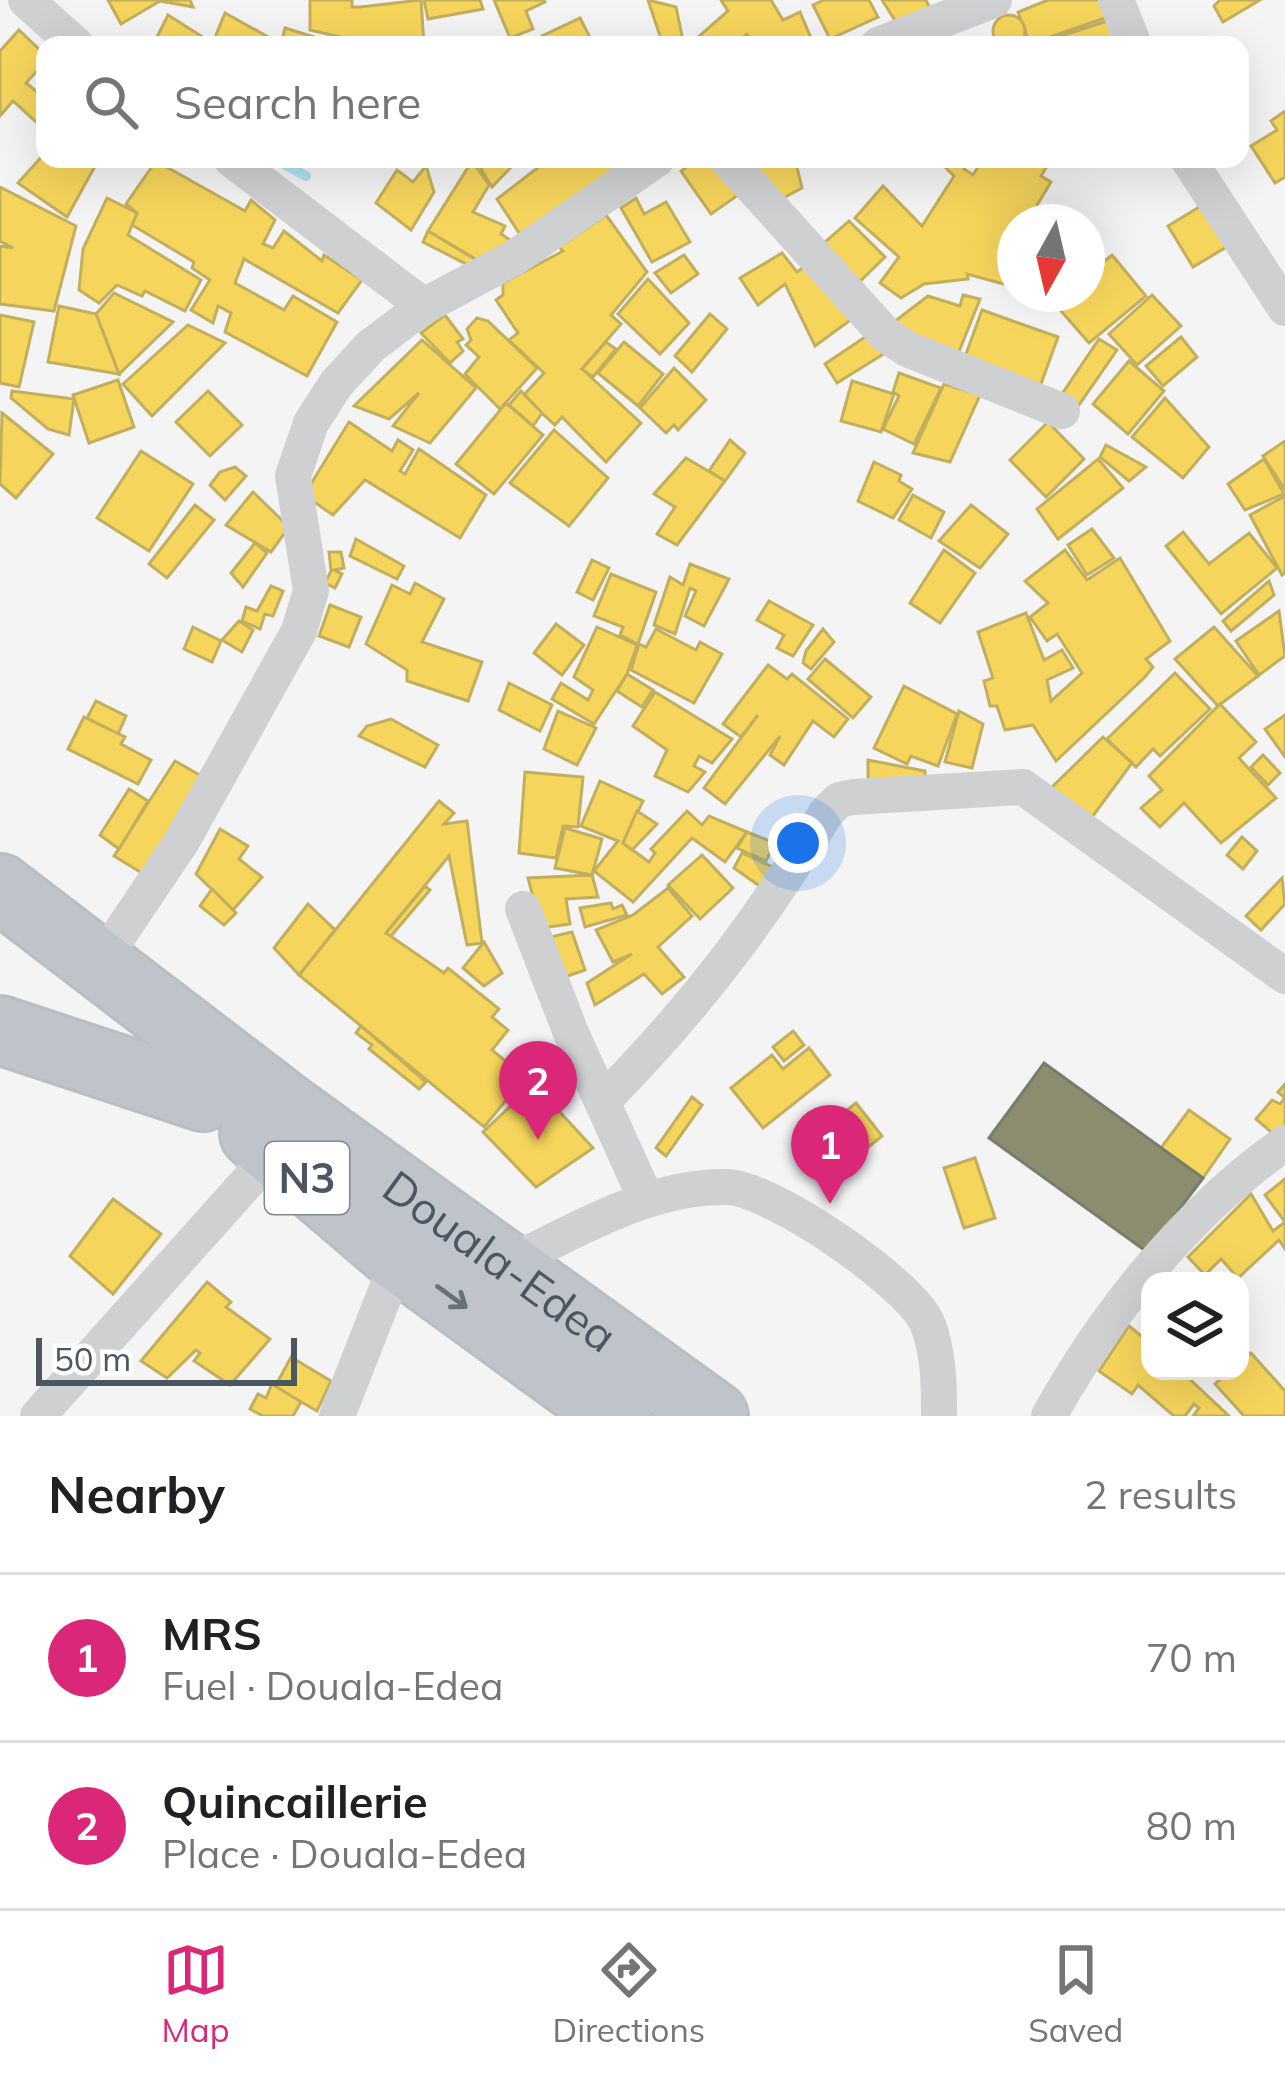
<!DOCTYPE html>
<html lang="en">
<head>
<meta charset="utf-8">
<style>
  :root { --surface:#fff; --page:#f6f6f6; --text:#202124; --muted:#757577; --line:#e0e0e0; --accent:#db2777 }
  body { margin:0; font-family:Mulish,sans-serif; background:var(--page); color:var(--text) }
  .controls { position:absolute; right:36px; bottom:36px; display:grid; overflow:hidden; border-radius:24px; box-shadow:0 12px 48px #0002 }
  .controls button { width:108px; height:108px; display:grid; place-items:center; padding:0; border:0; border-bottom:3px solid var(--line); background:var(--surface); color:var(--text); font:60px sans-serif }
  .compass { position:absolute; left:997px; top:204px; width:108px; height:108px; border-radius:50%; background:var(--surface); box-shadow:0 12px 48px #0002; rotate:188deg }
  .scale { position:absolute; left:36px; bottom:30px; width:261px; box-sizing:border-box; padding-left:12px; border:6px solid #4a5661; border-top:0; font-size:33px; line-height:42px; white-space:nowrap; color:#4a5661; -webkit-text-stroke:9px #fff; paint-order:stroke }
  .you { position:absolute; left:798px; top:843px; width:42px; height:42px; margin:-30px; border:9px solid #fff; border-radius:50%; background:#1a73e8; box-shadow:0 0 0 18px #1a73e833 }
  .badge { display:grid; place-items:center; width:78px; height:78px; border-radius:50%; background:var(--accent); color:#fff; font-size:39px; font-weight:700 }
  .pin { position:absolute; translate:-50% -99px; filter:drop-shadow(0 3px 6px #0008) }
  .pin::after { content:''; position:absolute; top:63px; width:42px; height:36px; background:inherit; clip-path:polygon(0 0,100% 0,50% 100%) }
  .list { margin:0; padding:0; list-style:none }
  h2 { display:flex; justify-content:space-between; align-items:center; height:156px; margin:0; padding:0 48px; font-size:51px }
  h2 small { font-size:39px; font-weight:400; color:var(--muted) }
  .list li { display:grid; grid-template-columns:78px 1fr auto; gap:36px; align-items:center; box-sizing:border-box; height:168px; padding:0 48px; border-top:3px solid var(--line) }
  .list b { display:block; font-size:45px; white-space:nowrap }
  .list p { margin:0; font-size:39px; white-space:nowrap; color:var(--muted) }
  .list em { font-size:39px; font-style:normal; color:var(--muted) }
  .icon { flex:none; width:66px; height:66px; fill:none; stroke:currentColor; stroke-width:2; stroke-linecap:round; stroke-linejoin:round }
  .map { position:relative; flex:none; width:1285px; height:1416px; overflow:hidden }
  .search { position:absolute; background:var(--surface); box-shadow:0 12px 48px #0002; left:36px; right:36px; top:36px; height:132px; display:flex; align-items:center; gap:30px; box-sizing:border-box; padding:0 42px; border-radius:24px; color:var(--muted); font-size:45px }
  .sheet { height:492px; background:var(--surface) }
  nav { display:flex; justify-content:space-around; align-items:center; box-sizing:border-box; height:168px; border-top:3px solid var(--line); background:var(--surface); font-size:33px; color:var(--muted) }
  nav a { display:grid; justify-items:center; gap:6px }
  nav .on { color:var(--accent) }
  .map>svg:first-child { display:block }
</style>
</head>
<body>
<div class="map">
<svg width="1285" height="1416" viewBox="0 0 1285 1416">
  <rect width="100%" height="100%" fill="#f4f4f4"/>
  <g fill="#f6d55c" stroke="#c2af5e" stroke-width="3">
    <polygon points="108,0 190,0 193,7 160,1 121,24"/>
    <polygon points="310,0 352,0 352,7 360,7 421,0 424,45 375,45 310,30"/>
    <polygon points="424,0 480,0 483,9 428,19"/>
    <polygon points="494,0 544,0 545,2 526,11 533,29 510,38"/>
    <polygon points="648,0 676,7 684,45 663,45"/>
    <polygon points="721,0 771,0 783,20 800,12 814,45 756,45 747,34 733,45 689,45 728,11"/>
    <polygon points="824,0 869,0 878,17 830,39 813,5"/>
    <polygon points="882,0 926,0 931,11 896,22"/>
    <polygon points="1048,0 1105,0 1111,16 1030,44 1018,12"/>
    <polygon points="1220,0 1260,0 1223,22 1214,6"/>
    <polygon points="225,13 281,44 285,28 340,45 212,45"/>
    <polygon points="168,15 209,41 207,45 153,45"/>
    <circle cx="1009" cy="31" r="16"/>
    <polygon points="580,18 594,45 546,45 542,36"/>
    <polygon points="1113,19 1121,45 1041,45 1040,43"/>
    <polygon points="19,30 45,55 45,62 26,83 45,98 45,130 13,101 0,116 0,51"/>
    <polygon points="1285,111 1285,177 1275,183 1251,146 1277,130 1271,121"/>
    <polygon points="45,153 45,159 99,159 67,217 18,183"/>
    <polygon points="475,159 519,159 492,187"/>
    <polygon points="549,159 610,159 619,170 525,242 497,199"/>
    <polygon points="698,159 717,159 741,193 711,214 681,171"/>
    <polygon points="733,159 795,159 802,188 772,204"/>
    <polygon points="937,159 971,159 964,169 973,175 983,159 1031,159 1046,168 1041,176 1051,182 1027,222 1015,222 1015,287 967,274 968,279 924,284 901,298 880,283 899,257 855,218 883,186 922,226 954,176"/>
    <polygon points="156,161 245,211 251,200 275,220 263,244 273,248 284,231 322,261 324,255 362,280 338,313 244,259 235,283 284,310 293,296 337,322 307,376 225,332 231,313 218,306 213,323 191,310 210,280 192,268 194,262 132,225 137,213 126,204"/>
    <polygon points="472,161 489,185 473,212 505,226 501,234 519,246 491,268 428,231"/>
    <polygon points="426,166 434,192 411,230 376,203 397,170 413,182"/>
    <polygon points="0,187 76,226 54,311 0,304 0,246 13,248 0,241"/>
    <polygon points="107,198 137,213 128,235 201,280 185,311 145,291 142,296 117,285 99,303 79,290 83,249"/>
    <polygon points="636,198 644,214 666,202 690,242 652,262 621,208"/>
    <polygon points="1204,204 1230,245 1193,267 1168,226"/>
    <polygon points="606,215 647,272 611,315 621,324 582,369 641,423 606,462 562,417 555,425 523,396 544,373 509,340 518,333 496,300 503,295 503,283 563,251 559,247"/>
    <polygon points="849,221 885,257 853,288 817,249"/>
    <polygon points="428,231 481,263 476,269 423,242"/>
    <polygon points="782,253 797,272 810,262 856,316 815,346 785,284 758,305 740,278"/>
    <polygon points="684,255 698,274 671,293 655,273"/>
    <polygon points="1112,255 1146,296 1089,343 1054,303 1065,294 1087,294 1087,276"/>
    <polygon points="648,279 689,323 660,354 618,314"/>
    <polygon points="114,293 173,322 119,374 96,314"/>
    <polygon points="963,295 980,299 954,364 886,328 928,296 960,306"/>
    <polygon points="1152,295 1181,326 1137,365 1109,334"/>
    <polygon points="59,306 96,314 119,374 48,362"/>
    <polygon points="982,310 1058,337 1038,392 962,365"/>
    <polygon points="710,314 727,329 692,372 675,356"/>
    <polygon points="0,315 34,322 19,387 0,383"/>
    <polygon points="445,315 463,339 457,342 463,351 450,363 421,333"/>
    <polygon points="477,318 488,321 537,368 500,409 465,374 479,357 466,345 471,340 467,329"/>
    <polygon points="188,325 225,343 152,416 123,384"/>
    <polygon points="871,333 885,353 837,383 825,364"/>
    <polygon points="1181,337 1197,357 1163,386 1146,366"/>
    <polygon points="1099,339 1117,350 1074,412 1058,400"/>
    <polygon points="422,340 476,388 430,443 393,426 419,393 389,419 354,406"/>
    <polygon points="606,342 616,349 593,377 582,369"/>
    <polygon points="624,342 663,374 638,406 598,373"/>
    <polygon points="1129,361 1164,391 1128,434 1093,404"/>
    <polygon points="674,368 706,400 678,430 674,425 666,433 640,408"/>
    <polygon points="899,373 941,388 914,444 883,429 899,396 893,392"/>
    <polygon points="118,380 134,427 89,443 73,395"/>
    <polygon points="852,381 894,394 881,432 841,421"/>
    <polygon points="944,384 980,395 950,462 913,453"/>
    <polygon points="12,391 74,399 69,435 48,429 11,398"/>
    <polygon points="208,391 242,425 210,456 176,422"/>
    <polygon points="521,391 542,413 533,426 509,405"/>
    <polygon points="1165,398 1209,447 1183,478 1132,437"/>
    <polygon points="506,403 543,435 494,494 456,464"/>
    <polygon points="2,413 53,454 16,498 0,484"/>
    <polygon points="349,422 392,451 398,440 413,450 400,471 405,474 419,449 486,495 460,538 365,480 333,515 304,495"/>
    <polygon points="1048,422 1084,459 1046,497 1010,460"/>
    <polygon points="554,430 608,478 569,526 510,483"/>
    <polygon points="730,440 745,453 725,481 709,471"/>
    <polygon points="1285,441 1285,490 1263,456"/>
    <polygon points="1106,445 1146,467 1129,481 1100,457"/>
    <polygon points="141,451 193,484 149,551 97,518"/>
    <polygon points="686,458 725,481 677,545 657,534 675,507 654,494"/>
    <polygon points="1098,459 1123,488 1058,539 1037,509"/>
    <polygon points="1264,459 1284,494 1245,510 1228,484"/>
    <polygon points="874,462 901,475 899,481 912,489 893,518 858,501"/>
    <polygon points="235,467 246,476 225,500 210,485 220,472"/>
    <polygon points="253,492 289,527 271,552 226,525"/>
    <polygon points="913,495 944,512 931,538 899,520"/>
    <polygon points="1285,496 1285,573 1282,575 1250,515"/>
    <polygon points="195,505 214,520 167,578 149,564"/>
    <polygon points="971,505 1008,534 980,568 939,541"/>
    <polygon points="1092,529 1114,558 1087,575 1068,545"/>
    <polygon points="1183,532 1209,564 1249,533 1277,568 1221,614 1166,546"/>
    <polygon points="356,539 404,566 397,579 350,556"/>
    <polygon points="255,543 267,553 243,587 231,573"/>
    <polygon points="944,550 975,573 940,623 910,603"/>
    <polygon points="1065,550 1087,580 1120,558 1170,641 1146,659 1153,667 1145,677 1056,761 1033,725 1005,730 997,706 990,706 984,681 993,678 978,632 1026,613 1044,660 1062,650 1073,668 1047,680 1051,701 1082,673 1057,634 1047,641 1030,617 1048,603 1025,581"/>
    <polygon points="329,552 341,552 344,568 334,570 342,574 335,588 325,583 331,571"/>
    <polygon points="592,560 609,568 593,600 577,592"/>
    <polygon points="690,564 729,579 704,626 685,616 696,591 690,588 675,634 654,625 670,577 683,585"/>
    <polygon points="611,574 656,592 638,644 620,635 623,627 594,616"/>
    <polygon points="1269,581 1274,595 1231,631 1223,621"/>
    <polygon points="415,583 444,599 422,642 482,662 468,701 407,681 407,670 366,644 392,585 410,594"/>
    <polygon points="271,586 283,591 273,616 265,614 260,629 242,621 246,607 257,611"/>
    <polygon points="769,601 813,625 793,656 777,648 784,635 757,620"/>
    <polygon points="330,605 361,617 349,647 319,636"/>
    <polygon points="1279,611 1285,656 1259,675 1236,641"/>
    <polygon points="239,621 253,630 242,652 222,640"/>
    <polygon points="556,624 584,645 562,675 534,653"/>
    <polygon points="193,627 221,641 212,662 184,649"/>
    <polygon points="597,627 637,645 627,674 594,724 552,699 561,683 588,700 593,690 574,677"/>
    <polygon points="1214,627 1258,676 1218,706 1175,659"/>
    <polygon points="656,629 696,650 700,642 722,654 694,703 631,670 639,644 646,647"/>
    <polygon points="823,629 834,642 811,669 803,663 806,651"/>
    <polygon points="825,659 871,697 853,718 808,679"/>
    <polygon points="768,665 787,679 792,674 848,719 834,737 813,721 784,765 770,755 780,736 725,804 704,788 758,715 741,737 723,724"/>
    <polygon points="1175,673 1210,709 1160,756 1153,749 1136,767 1107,739"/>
    <polygon points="627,674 653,690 642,707 617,691"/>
    <polygon points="509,683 552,705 540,731 499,710"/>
    <polygon points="904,686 957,714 938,766 911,756 907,764 874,748"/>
    <polygon points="655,692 732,739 712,763 699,756 694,766 705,772 688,792 655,776 667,750 633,726"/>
    <polygon points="96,701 126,716 118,734 87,718"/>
    <polygon points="1220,704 1256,742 1239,758 1276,798 1221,843 1184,803 1160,827 1141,808 1162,790 1149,776"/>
    <polygon points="558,711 596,728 577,765 544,749"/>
    <polygon points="959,711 983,724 972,768 945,762"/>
    <polygon points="1285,715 1285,757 1265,729"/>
    <polygon points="84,717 125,737 121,744 151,760 138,784 68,749"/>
    <polygon points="391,719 438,745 425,767 359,736 367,726"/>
    <polygon points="1103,737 1132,763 1087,824 1049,790"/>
    <polygon points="1263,755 1280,773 1268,785 1251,767"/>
    <polygon points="868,760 925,771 925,778 868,792"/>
    <polygon points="175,761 205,778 150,878 114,856"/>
    <polygon points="525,772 583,777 578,827 563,826 556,858 519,853"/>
    <polygon points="600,781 643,801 623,843 649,862 655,853 651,849 687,811 702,825 709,816 747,832 725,862 692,838 633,902 594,871 618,841 581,826"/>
    <polygon points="129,789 148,801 119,849 100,835"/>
    <polygon points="439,801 454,813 444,824 467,821 482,943 467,945 449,856 386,933 444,973 448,968 499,1009 492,1017 508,1030 492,1050 525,1077 484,1127 299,975"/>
    <polygon points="637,811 657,824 632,850 623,843"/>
    <polygon points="565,828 602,839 592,875 555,868"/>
    <polygon points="220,829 248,846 239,859 262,877 233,910 196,874"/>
    <polygon points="747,832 775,843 766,861 737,848"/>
    <polygon points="1242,837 1257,851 1243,869 1227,855"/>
    <polygon points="742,853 773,867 761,887 734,868"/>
    <polygon points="702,855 733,888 700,919 668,885"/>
    <polygon points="592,875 598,897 566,899 570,924 541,928 528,878"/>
    <polygon points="1282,878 1285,904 1261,930 1246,916"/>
    <polygon points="425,886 430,890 391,936 386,933"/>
    <polygon points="668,888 692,916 658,947 684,977 662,994 644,974 595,1005 587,983 632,954 613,962 596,930 633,915"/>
    <polygon points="212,889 236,913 224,925 200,906"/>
    <polygon points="611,903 613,909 622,905 627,915 585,927 580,908"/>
    <polygon points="308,904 335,930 299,975 274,948"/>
    <polygon points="572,932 585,970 562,978 550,937"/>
    <polygon points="484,942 502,973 484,986 463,968"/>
    <polygon points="361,1026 426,1082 419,1089 369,1049 372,1045 356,1033"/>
    <polygon points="793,1031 804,1045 784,1061 773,1047"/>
    <polygon points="809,1048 830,1075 763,1128 731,1088 772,1055 783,1069"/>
    <polygon points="534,1084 593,1148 536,1187 483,1132"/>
    <polygon points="1285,1084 1285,1128 1277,1137 1256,1119 1272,1100 1280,1104 1285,1098 1278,1092"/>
    <polygon points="692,1097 702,1105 666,1156 656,1148"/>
    <polygon points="856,1103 882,1136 823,1184 797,1151"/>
    <polygon points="1189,1110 1230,1139 1203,1178 1161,1148"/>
    <polygon points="975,1158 995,1218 964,1228 944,1168"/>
    <polygon points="1285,1179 1285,1222 1265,1195"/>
    <polygon points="1251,1194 1273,1231 1285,1222 1285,1249 1279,1240 1238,1278 1221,1259 1205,1275 1188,1257"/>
    <polygon points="113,1199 161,1234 113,1294 70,1256"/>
    <polygon points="207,1282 231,1302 226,1307 270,1339 230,1385 194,1361 200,1353 196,1350 167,1378 141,1361"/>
    <polygon points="1129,1326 1150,1343 1150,1371 1181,1371 1229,1416 1193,1416 1199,1408 1194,1404 1185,1416 1174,1416 1138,1385 1132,1394 1099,1371"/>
    <polygon points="1251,1353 1285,1391 1285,1416 1244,1416 1215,1384 1230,1371 1240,1371 1240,1362"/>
    <polygon points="291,1357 331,1381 317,1411 275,1387"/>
    <polygon points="272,1384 301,1402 293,1416 263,1416 250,1409 258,1394 266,1398"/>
  </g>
  <polygon fill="#8c8c6e" stroke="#787c6a" stroke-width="3" points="1044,1063 1203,1178 1147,1252 989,1138"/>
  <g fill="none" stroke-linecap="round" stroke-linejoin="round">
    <polyline stroke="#aee2f0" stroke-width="10" points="275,159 306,176"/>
    <g stroke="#b9bec3" stroke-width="72">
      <g id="highway">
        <path id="s1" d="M 0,888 L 290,1110 L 714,1416"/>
        <polyline points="0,1030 203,1097"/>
        <polyline points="254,1134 399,1258 616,1416"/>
      </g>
    </g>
    <g stroke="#ced0d2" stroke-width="36">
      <polyline points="26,0 76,45"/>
      <polyline points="1116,0 1134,45"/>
      <polyline points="878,45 994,0"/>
      <polyline points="231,159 424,306"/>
      <polyline points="727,159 886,335 907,349 1062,411"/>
      <polyline points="1188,159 1285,308"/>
      <polyline points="523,909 571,1033 646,1199"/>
      <polyline points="98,966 182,841 299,631 311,591 293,476 311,423 336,384 371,346 424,306 514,258 657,159"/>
      <path d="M 602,1102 C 695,1007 757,926 826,813 L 839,800 L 853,797 L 1023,787 L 1285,976"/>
      <path d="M 504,1265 C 573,1233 648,1185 728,1187 C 773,1189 913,1285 928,1325 C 939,1354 939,1386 939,1416"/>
      <polyline points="38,1416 276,1150"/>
      <polyline points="337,1416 399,1258"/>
      <path d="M 1049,1416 C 1106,1313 1188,1211 1285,1143"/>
    </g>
    <use href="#highway" stroke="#bec4c9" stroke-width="66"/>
  </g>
  <defs><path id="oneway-shaft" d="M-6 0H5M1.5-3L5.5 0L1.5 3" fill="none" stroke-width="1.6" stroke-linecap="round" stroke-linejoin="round" transform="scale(3)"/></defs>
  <use stroke="#67727b" href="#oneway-shaft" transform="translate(452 1297) rotate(36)"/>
  <g text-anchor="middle" stroke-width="12" stroke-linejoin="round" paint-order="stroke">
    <rect fill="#fff" stroke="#808990" stroke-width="3" x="265" y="1142" width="84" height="72" rx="9"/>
    <g font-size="42" font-weight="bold" fill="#4a5661">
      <text x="307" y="1193">N3</text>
    </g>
    <g font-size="45" fill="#4a5661" stroke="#fff">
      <text dy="16" stroke="none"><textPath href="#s1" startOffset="624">Douala-Edea</textPath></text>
    </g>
  </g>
</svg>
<div class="controls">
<button><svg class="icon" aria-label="layers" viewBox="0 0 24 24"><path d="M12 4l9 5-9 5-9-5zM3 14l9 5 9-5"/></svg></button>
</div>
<svg class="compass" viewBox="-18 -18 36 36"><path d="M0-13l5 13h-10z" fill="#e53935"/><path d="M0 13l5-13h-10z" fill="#757577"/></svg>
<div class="scale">50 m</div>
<div class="you"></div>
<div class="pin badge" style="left:830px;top:1204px">1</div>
<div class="pin badge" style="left:538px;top:1140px">2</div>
<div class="search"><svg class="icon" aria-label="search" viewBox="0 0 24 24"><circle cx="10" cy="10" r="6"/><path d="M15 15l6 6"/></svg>Search here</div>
</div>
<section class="sheet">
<h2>Nearby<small>2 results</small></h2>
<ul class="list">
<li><span class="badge">1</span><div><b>MRS</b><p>Fuel · Douala-Edea</p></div><em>70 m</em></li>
<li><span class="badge">2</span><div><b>Quincaillerie</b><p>Place · Douala-Edea</p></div><em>80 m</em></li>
</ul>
</section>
<nav>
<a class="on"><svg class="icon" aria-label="map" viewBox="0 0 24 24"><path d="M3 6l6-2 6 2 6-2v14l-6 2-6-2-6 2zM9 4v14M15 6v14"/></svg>Map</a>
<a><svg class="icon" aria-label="directions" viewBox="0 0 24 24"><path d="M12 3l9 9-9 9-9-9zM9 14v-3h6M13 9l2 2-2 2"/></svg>Directions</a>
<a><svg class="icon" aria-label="saved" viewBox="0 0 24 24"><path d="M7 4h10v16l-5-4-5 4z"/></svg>Saved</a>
</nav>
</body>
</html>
